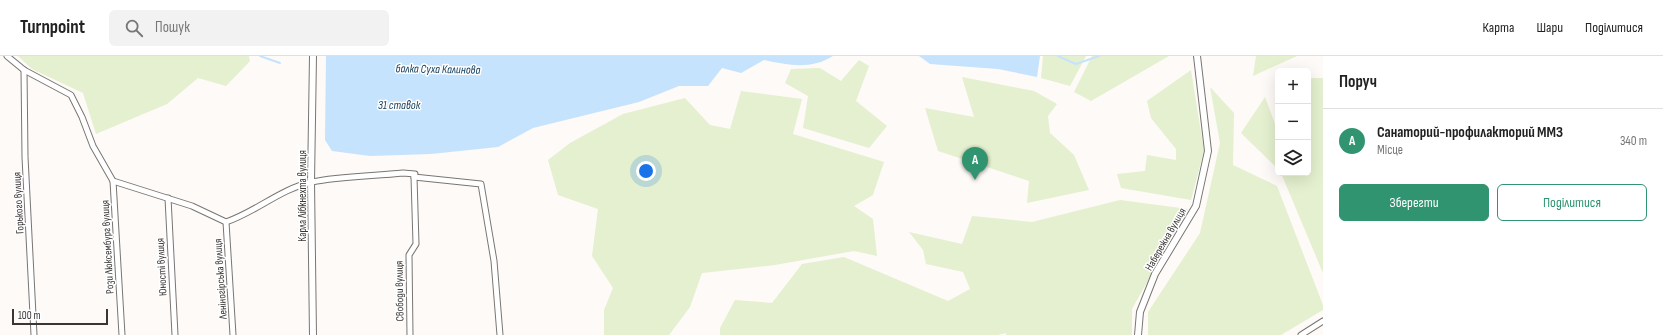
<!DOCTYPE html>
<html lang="uk">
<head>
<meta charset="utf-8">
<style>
  :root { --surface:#fff; --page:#f2f2f2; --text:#222; --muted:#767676; --line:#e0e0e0; --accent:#309470 }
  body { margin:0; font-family:"Sofia Sans Condensed",sans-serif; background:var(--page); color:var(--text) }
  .controls { position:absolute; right:12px; top:12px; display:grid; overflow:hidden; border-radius:6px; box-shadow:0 4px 16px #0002 }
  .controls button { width:36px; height:36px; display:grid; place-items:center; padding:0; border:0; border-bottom:1px solid var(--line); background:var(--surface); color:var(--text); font:20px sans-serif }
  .scale { position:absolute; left:12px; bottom:10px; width:96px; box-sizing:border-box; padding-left:4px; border:2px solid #393736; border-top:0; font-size:11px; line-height:14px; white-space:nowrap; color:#393736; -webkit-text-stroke:3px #fff; paint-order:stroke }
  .you { position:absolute; left:646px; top:115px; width:14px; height:14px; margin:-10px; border:3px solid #fff; border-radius:50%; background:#1a73e8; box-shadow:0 0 0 6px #1a73e833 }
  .badge { display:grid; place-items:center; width:26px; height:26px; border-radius:50%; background:var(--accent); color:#fff; font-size:13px; font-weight:700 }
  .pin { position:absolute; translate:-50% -33px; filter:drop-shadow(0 1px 2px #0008) }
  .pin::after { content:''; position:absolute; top:21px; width:14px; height:12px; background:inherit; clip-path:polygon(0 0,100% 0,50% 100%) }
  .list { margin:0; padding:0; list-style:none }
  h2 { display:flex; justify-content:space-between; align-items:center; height:52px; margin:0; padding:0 16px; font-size:17px }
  h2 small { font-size:13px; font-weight:400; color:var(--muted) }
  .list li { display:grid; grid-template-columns:26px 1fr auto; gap:12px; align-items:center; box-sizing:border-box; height:64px; padding:0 16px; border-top:1px solid var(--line) }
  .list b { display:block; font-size:15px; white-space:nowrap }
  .list p { margin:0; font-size:13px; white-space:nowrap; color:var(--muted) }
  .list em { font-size:13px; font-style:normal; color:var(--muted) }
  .actions { display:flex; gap:8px; padding:12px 16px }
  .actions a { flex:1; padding:9px 0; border:1px solid var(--accent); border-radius:6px; text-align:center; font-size:14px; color:var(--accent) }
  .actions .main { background:var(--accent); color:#fff }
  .icon { flex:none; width:22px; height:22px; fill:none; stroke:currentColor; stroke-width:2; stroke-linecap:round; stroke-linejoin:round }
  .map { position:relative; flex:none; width:1323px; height:279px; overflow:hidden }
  header { display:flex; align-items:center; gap:24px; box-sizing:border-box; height:56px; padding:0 20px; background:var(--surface); border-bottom:1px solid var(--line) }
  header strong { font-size:19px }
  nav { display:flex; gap:22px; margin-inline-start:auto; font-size:14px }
  .search { width:280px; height:36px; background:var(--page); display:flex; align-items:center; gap:10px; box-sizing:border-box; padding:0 14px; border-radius:6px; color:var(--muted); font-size:15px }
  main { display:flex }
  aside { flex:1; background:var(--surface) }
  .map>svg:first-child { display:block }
</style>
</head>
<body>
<header>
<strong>Turnpoint</strong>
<div class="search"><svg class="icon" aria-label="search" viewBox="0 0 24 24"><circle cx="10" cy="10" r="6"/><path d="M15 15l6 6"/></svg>Пошук</div>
<nav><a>Карта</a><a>Шари</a><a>Поділитися</a></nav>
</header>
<main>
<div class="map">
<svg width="1323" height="279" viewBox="0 0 1323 279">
  <rect width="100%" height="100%" fill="#fefaf7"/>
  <g fill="#e4f0cf">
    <polygon points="18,0 249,0 250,5 226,30 198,22 167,48 96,78 83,37 32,13"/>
    <polygon points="1043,0 1086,0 1070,30 1041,22"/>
    <polygon points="1092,0 1169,0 1091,45 1074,36"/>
    <polygon points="1256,0 1297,0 1253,20"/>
    <polygon points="859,4 869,10 856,45 887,70 869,92 803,72 808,40 785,27 791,13 820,12 841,25"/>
    <polygon points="1191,14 1204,95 1191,144 1121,132 1117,118 1145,115 1147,99 1176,104 1176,93 1151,62 1147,45"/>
    <polygon points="962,21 1034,35 1057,48 1048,60 1050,77 1074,99 1089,134 1027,147 1029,125 938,95 925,52 974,61"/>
    <polygon points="1308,22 1323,22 1323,217 1281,117 1308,117 1308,90 1311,88 1308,84"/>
    <polygon points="1210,31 1234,57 1233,109 1277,130 1323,249 1323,254 1281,279 1148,279 1148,256 1200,177 1220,87"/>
    <polygon points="741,35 802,43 793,78 884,106 873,139 854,150 873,163 877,200 854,195 775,209 702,217 690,251 669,279 604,279 604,254 613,232 592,200 598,153 558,139 548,104 570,87 623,58 685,42 710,69 730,73"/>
    <polygon points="1265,41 1278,76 1278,113 1241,77"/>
    <polygon points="1120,144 1188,153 1132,253 1132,279 1006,279 1006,277 998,279 720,279 720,272 735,244 772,247 802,208 844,201 948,245 970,233 963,216 926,208 923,194 909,176 962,188 972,160 1032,166"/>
  </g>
  <g fill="#c5e3fc">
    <path d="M 326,0 L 833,0 C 811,14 788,9 764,4 L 741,17 L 722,12 L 708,30 L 679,30 L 639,46 L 533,72 L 498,91 L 431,98 L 370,100 L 332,95 L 325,84 Z"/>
    <polygon points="919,0 1040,0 1037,21 998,13 930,8"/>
  </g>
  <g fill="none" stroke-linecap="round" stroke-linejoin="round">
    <g stroke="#c5e3fc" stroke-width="2">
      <polyline points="260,0 280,7"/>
      <polyline points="1058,0 1076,8 1099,0"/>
    </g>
    <g stroke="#797573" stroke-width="7">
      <g id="minor">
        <path d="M 7,0 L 24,14 L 71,39 L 82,61 L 93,90 L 113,125 L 192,150 L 226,166 C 256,156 280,133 312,126 C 339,120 375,120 403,117 L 415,118 L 414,121 L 481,128 L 494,205 L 500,279"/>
        <polyline points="24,14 25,101 34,279"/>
        <polyline points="113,125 122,279"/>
        <polyline points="168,142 175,279"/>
        <polyline points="226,166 233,279"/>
        <polyline points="410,279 409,199 416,188 414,121"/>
        <polyline points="1301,279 1323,265"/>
      </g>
    </g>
    <g stroke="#797573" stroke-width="8">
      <g id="tertiary">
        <polyline points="313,0 311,126 313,279"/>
        <polyline points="1138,279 1140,256 1155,218 1196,150 1208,95 1197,0"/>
      </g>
    </g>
    <use href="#minor" stroke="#fff" stroke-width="5"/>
    <use href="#tertiary" stroke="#fff" stroke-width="6"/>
  </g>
  <g text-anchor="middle" stroke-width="3" stroke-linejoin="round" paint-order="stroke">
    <g font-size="11" fill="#393736" stroke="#fff">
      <text transform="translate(302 140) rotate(-90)" y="4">Карла Лібкнехта вулиця</text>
      <text transform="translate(18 147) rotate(-93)" y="4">Горького вулиця</text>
      <text transform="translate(1165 183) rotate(-60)" y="4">Набережна вулиця</text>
      <text transform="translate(107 191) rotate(-93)" y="4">Рози Люксембург вулиця</text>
      <text transform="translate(161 211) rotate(-93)" y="4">Юності вулиця</text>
      <text transform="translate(220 223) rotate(-94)" y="4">Леніногірська вулиця</text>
      <text transform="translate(399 235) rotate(-91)" y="4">Свободи вулиця</text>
    </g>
    <g font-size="12" font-style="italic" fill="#0f3a58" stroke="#fff">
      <text transform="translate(438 13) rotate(1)" y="4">балка Суха Калинова</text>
      <text x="399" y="53">31 ставок</text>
    </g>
  </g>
</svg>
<div class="controls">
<button>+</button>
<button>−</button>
<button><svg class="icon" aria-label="layers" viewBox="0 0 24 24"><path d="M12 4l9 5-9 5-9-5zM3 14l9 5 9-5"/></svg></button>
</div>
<div class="scale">100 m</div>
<div class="you"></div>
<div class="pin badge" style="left:975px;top:124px">A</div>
</div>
<aside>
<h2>Поруч<small></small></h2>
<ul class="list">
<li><span class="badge">A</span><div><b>Санаторий-профилакторий ММЗ</b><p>Місце</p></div><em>340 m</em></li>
</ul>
<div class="actions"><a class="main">Зберегти</a><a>Поділитися</a></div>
</aside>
</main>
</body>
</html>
